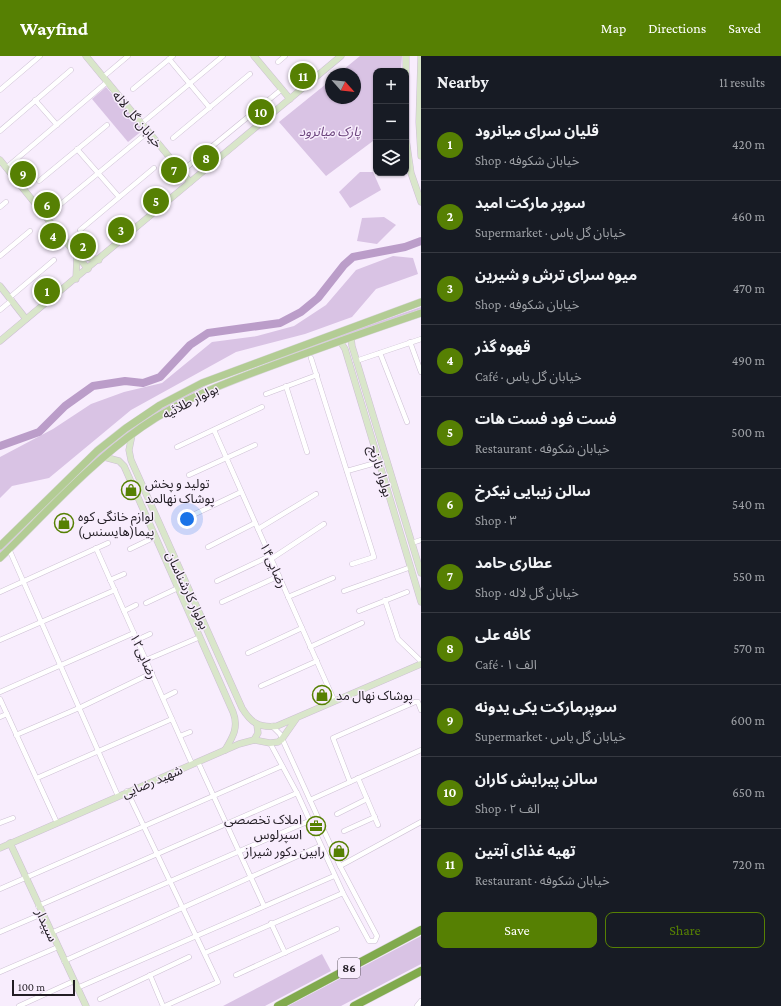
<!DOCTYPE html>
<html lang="en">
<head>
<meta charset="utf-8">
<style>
  :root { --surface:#171b24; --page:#242831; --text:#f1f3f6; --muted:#9ea1a6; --line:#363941; --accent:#568003 }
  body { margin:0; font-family:"Crimson Pro","Noto Sans Arabic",serif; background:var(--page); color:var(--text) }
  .controls { position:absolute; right:12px; top:12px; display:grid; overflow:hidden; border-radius:8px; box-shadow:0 1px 3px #0004 }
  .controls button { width:36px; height:36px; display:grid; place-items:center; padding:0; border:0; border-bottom:1px solid var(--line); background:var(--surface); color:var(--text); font:20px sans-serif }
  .compass { position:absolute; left:325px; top:12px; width:36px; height:36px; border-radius:50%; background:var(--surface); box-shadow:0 1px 3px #0004; rotate:117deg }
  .scale { position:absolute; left:12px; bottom:10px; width:63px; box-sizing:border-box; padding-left:4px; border:2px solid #221d24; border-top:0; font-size:11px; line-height:14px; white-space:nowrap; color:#221d24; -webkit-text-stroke:3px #f8edfd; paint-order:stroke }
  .you { position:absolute; left:187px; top:463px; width:14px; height:14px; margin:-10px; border:3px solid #fff; border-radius:50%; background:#1a73e8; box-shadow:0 0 0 6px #1a73e833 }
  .badge { display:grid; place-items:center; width:26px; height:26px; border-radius:50%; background:var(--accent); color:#fff; font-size:13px; font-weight:700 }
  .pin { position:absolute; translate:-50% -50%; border:2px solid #fff; box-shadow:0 1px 4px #0006 }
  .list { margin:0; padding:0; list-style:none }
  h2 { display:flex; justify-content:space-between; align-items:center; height:52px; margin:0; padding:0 16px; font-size:17px }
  h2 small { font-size:13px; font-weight:400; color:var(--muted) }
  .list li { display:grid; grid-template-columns:26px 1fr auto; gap:12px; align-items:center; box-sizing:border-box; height:72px; padding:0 16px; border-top:1px solid var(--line) }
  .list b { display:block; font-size:15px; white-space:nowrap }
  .list p { margin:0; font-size:13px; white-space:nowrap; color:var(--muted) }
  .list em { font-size:13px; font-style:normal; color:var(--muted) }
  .actions { display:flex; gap:8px; padding:12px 16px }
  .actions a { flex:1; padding:9px 0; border:1px solid var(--accent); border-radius:8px; text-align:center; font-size:14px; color:var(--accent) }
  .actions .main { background:var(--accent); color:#fff }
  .icon { flex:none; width:22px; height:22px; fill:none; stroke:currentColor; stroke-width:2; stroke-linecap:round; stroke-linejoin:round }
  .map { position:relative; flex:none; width:421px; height:950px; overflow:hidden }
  header { display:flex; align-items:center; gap:24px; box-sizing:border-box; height:56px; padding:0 20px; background:var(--accent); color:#fff }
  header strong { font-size:19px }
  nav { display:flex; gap:22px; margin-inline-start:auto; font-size:14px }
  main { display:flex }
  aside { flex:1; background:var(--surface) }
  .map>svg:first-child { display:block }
</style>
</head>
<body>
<header>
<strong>Wayfind</strong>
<nav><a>Map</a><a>Directions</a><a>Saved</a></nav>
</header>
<main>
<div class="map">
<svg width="421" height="950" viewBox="0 0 421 950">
  <rect width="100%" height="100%" fill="#f8edfd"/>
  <g fill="#d9c3e4">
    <polygon points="360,0 402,0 401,15 376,15 376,85 373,85 326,120 279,66 331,24 331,42 355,42 355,18 338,18"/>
    <polygon points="106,31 143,74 128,86 92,43"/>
    <polygon points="360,116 373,116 381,134 350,152 339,136"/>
    <polygon points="384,161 396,169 377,188 357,185 362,162"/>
    <polygon points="393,200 413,202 418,218 376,233 352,261 305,278 236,296 131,354 49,422 12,430 0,442 0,401 53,373 91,348 124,336 162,327 212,286 257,280 294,270 326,249 356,214"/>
    <polygon points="421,251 421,253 243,317 309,290"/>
    <path d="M 211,327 L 155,359 L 0,498 L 0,494 L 4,489 C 43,451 86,404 129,372 C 153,355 179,341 205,328 Z"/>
    <polygon points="421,880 421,908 341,950 288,950"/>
    <polygon points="322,898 331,915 265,950 223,950"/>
  </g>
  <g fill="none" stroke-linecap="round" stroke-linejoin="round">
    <polyline stroke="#bb9dc9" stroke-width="8" points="0,390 39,376 65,350 93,330 125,325 143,327 160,321 190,289 208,277 280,267 301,256 318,242 344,209 353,201 405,191 421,185"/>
    <g stroke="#cdc0d3" stroke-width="5.5">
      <g id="street">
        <polyline points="169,3 210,52"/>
        <polyline points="278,6 285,0"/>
        <polyline points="103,21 128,0"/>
        <polyline points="133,33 173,0"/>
        <polyline points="0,34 40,0"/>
        <polyline points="35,44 57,69"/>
        <polyline points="141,68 223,0"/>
        <polyline points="0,75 71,14"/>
        <polyline points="173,82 250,18"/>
        <polyline points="77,93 119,141"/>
        <polyline points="6,112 107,26"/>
        <polyline points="182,115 282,33"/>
        <polyline points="39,125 107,69"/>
        <polyline points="0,151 6,146"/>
        <polyline points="45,161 148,76"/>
        <polyline points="80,174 154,112"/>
        <polyline points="0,200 30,175"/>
        <polyline points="9,242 54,204"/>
        <polyline points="0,254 12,244"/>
        <polyline points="410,286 421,316"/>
        <polyline points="380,297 407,366"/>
        <polyline points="311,302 374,501 352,508"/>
        <polyline points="356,305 421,283"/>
        <polyline points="286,330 307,396"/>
        <polyline points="266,338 317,319"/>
        <polyline points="214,374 334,644"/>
        <polyline points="177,391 262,351"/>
        <polyline points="347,415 379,406"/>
        <polyline points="189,419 255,389"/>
        <polyline points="195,458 241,436"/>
        <polyline points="258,473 316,438"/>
        <polyline points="412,487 421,484"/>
        <polyline points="208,491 255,467"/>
        <polyline points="96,492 192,708"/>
        <polyline points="9,493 118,740"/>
        <polyline points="130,493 155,481"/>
        <polyline points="271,503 324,468"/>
        <polyline points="110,524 124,518"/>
        <polyline points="217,525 270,500"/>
        <polyline points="344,535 411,511"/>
        <polyline points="0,536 108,487"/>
        <polyline points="288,541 333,522"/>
        <polyline points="385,544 398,583 421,605"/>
        <polyline points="222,546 279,520"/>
        <polyline points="146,547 178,532"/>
        <polyline points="124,555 136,549"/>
        <polyline points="359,555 407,536"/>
        <polyline points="0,584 115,534"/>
        <polyline points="137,584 150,578"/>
        <polyline points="310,591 362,567"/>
        <polyline points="248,597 302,572"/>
        <polyline points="146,604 200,581"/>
        <polyline points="261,630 317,605"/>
        <polyline points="0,636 134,577"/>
        <polyline points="163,642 175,636"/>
        <polyline points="0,643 57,767"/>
        <polyline points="0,661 7,658"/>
        <polyline points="16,679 79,652 152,617"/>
        <polyline points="180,680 190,676"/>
        <polyline points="270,687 297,737 343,837 369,885 375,885 377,880 340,810 280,678 272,670"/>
        <polyline points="198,706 264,850"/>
        <polyline points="37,722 172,663"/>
        <polyline points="358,722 378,769"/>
        <polyline points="350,726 333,682 415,646 418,646 421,654"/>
        <polyline points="127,735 218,926 165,950"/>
        <polyline points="310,744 421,694"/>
        <polyline points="337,758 367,743"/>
        <polyline points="0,767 13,762"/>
        <polyline points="344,775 375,761"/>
        <polyline points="340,810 421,766"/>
        <polyline points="0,833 282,710"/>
        <polyline points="38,850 297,737"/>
        <polyline points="271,867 285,897"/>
        <polyline points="0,876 42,858"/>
        <polyline points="51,877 309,765"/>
        <polyline points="205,897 343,837"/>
        <polyline points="64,905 320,790"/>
        <polyline points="0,916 58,891"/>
        <polyline points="150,919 163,950"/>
        <polyline points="236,919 337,873"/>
        <polyline points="77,932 334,820"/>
        <polyline points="100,943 189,901"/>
        <polyline points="19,950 74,925"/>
        <polyline points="417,950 421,945"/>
      </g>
    </g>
    <g stroke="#cdc0d3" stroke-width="7">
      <g id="secondary">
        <polyline points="86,0 190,126"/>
        <polyline points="254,0 290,43"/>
        <polyline points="406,0 406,83 411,117 421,146"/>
        <polyline points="421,0 419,66 421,100"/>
        <polyline points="0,104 88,213"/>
        <polyline points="76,223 77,199 99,204"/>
        <polyline points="0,230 26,263"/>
        <polyline points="351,281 352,290 421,517"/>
        <polyline points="0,285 341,0"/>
        <polyline points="340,285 345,293 421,546"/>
        <path d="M 132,379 L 129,394 L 131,404 L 242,652 C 251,667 259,672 277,670 L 421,608"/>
        <path d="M 104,401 L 119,405 L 124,410 L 233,656 C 239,671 233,681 225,694"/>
        <polyline points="254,684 258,677 257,669"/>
        <polyline points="10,787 86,950"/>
        <polyline points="0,792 239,688 254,684 270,687 278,686 282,683 296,663"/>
      </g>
    </g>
    <g stroke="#d7d6d8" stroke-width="8">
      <g id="primary">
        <polyline points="0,490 97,395 126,372 160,349 202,327 421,246"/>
        <path d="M 0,502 C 46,457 90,407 142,371 C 185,341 233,324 282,306 C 328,289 374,273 421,257"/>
      </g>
    </g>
    <g stroke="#d7d6d8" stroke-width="9">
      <g id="highway">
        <polyline points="278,950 421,874"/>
        <polyline points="354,950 421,915"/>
      </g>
    </g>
    <use href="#street" stroke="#fff" stroke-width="4.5"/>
    <use href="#secondary" stroke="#d9e6ca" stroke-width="6"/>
    <use href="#primary" stroke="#b3cc94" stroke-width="7"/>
    <use href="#highway" stroke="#81aa4d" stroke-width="8"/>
  </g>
  <defs>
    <g id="shop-ring" transform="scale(1)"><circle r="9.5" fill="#f8edfd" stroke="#568003" stroke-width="1.5"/><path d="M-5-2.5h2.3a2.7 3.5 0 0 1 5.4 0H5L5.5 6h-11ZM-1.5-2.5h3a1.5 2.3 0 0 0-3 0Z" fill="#568003"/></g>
    <g id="office-ring" transform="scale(1)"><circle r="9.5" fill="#f8edfd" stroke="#568003" stroke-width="1.5"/><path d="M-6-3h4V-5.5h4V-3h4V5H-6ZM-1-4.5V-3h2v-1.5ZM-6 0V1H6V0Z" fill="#568003"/></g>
  </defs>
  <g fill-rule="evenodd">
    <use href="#shop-ring" x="131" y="434"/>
    <use href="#shop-ring" x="64" y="467"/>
    <use href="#shop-ring" x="322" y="639"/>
    <use href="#office-ring" x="316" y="770"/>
    <use href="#shop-ring" x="339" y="795"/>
  </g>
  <g text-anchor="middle" stroke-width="3" stroke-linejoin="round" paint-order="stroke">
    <rect fill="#f8edfd" stroke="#625b65" stroke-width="1" x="338" y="902" width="22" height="20" rx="3"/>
    <g font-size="12" font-weight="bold" fill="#221d24">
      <text x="349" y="916">86</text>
    </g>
    <g font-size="13" fill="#221d24" stroke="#f8edfd">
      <text transform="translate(138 63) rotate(50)" y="5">خیابان گل لاله</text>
      <text transform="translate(190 345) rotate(-27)" y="5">بولوار طلائیه</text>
      <text transform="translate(381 415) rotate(73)" y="5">بولوار نارنج</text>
      <text transform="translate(274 509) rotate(66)" y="5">رضایی۱۴</text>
      <text transform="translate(188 534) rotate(65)" y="5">بولوار کارشناسان</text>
      <text transform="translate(144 600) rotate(66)" y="5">رضایی۱۲</text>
      <text transform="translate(152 725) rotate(-23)" y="5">شهید رضایی</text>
      <text transform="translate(47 869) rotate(65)" y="5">سپیدار</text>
    </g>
    <g font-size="13" font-style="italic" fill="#6b437c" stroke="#f8edfd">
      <text x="330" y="80">پارک میانرود</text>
    </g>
    <g font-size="13" fill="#221d24" stroke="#f8edfd" text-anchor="start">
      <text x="145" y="432">تولید و پخش<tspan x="145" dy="15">پوشاک نهالمد</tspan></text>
      <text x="78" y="465">لوازم خانگی کوه<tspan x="78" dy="15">پیما(هایسنس)</tspan></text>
      <text x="336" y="644">پوشاک نهال مد</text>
      <text x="302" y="768" text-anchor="end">املاک تخصصی<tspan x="302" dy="15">اسپرلوس</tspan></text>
      <text x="325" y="800" text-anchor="end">رابین دکور شیراز</text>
    </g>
  </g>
</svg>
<div class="controls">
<button>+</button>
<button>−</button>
<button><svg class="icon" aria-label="layers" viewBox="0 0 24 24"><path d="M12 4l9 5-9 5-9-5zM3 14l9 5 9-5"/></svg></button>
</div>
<svg class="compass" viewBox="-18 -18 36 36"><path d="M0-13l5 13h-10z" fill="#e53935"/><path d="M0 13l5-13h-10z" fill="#9ea1a6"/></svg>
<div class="scale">100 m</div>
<div class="you"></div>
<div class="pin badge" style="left:47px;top:235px">1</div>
<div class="pin badge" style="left:83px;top:190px">2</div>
<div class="pin badge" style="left:121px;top:174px">3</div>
<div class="pin badge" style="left:53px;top:180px">4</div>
<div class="pin badge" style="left:156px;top:145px">5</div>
<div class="pin badge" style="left:47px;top:149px">6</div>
<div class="pin badge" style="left:174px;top:114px">7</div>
<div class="pin badge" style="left:206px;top:102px">8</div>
<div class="pin badge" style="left:23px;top:118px">9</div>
<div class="pin badge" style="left:261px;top:56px">10</div>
<div class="pin badge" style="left:303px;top:20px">11</div>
</div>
<aside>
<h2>Nearby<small>11 results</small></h2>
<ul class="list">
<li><span class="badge">1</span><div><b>قلیان سرای میانرود</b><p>Shop · خیابان شکوفه</p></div><em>420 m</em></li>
<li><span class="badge">2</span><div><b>سوپر مارکت امید</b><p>Supermarket · خیابان گل یاس</p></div><em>460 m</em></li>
<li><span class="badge">3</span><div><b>میوه سرای ترش و شیرین</b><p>Shop · خیابان شکوفه</p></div><em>470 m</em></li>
<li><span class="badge">4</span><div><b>قهوه گذر</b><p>Café · خیابان گل یاس</p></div><em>490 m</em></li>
<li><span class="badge">5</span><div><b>فست فود فست هات</b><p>Restaurant · خیابان شکوفه</p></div><em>500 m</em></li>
<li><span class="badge">6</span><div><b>سالن زیبایی نیکرخ</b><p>Shop · ۳</p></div><em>540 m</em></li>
<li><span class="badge">7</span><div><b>عطاری حامد</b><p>Shop · خیابان گل لاله</p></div><em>550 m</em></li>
<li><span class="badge">8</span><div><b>کافه علی</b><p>Café · ۱ الف</p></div><em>570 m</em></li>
<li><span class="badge">9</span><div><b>سوپرمارکت یکی یدونه</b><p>Supermarket · خیابان گل یاس</p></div><em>600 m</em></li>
<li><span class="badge">10</span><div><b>سالن پیرایش کاران</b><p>Shop · ۲ الف</p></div><em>650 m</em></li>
<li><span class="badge">11</span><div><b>تهیه غذای آبتین</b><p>Restaurant · خیابان شکوفه</p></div><em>720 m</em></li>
</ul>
<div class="actions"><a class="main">Save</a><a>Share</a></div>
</aside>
</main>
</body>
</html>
